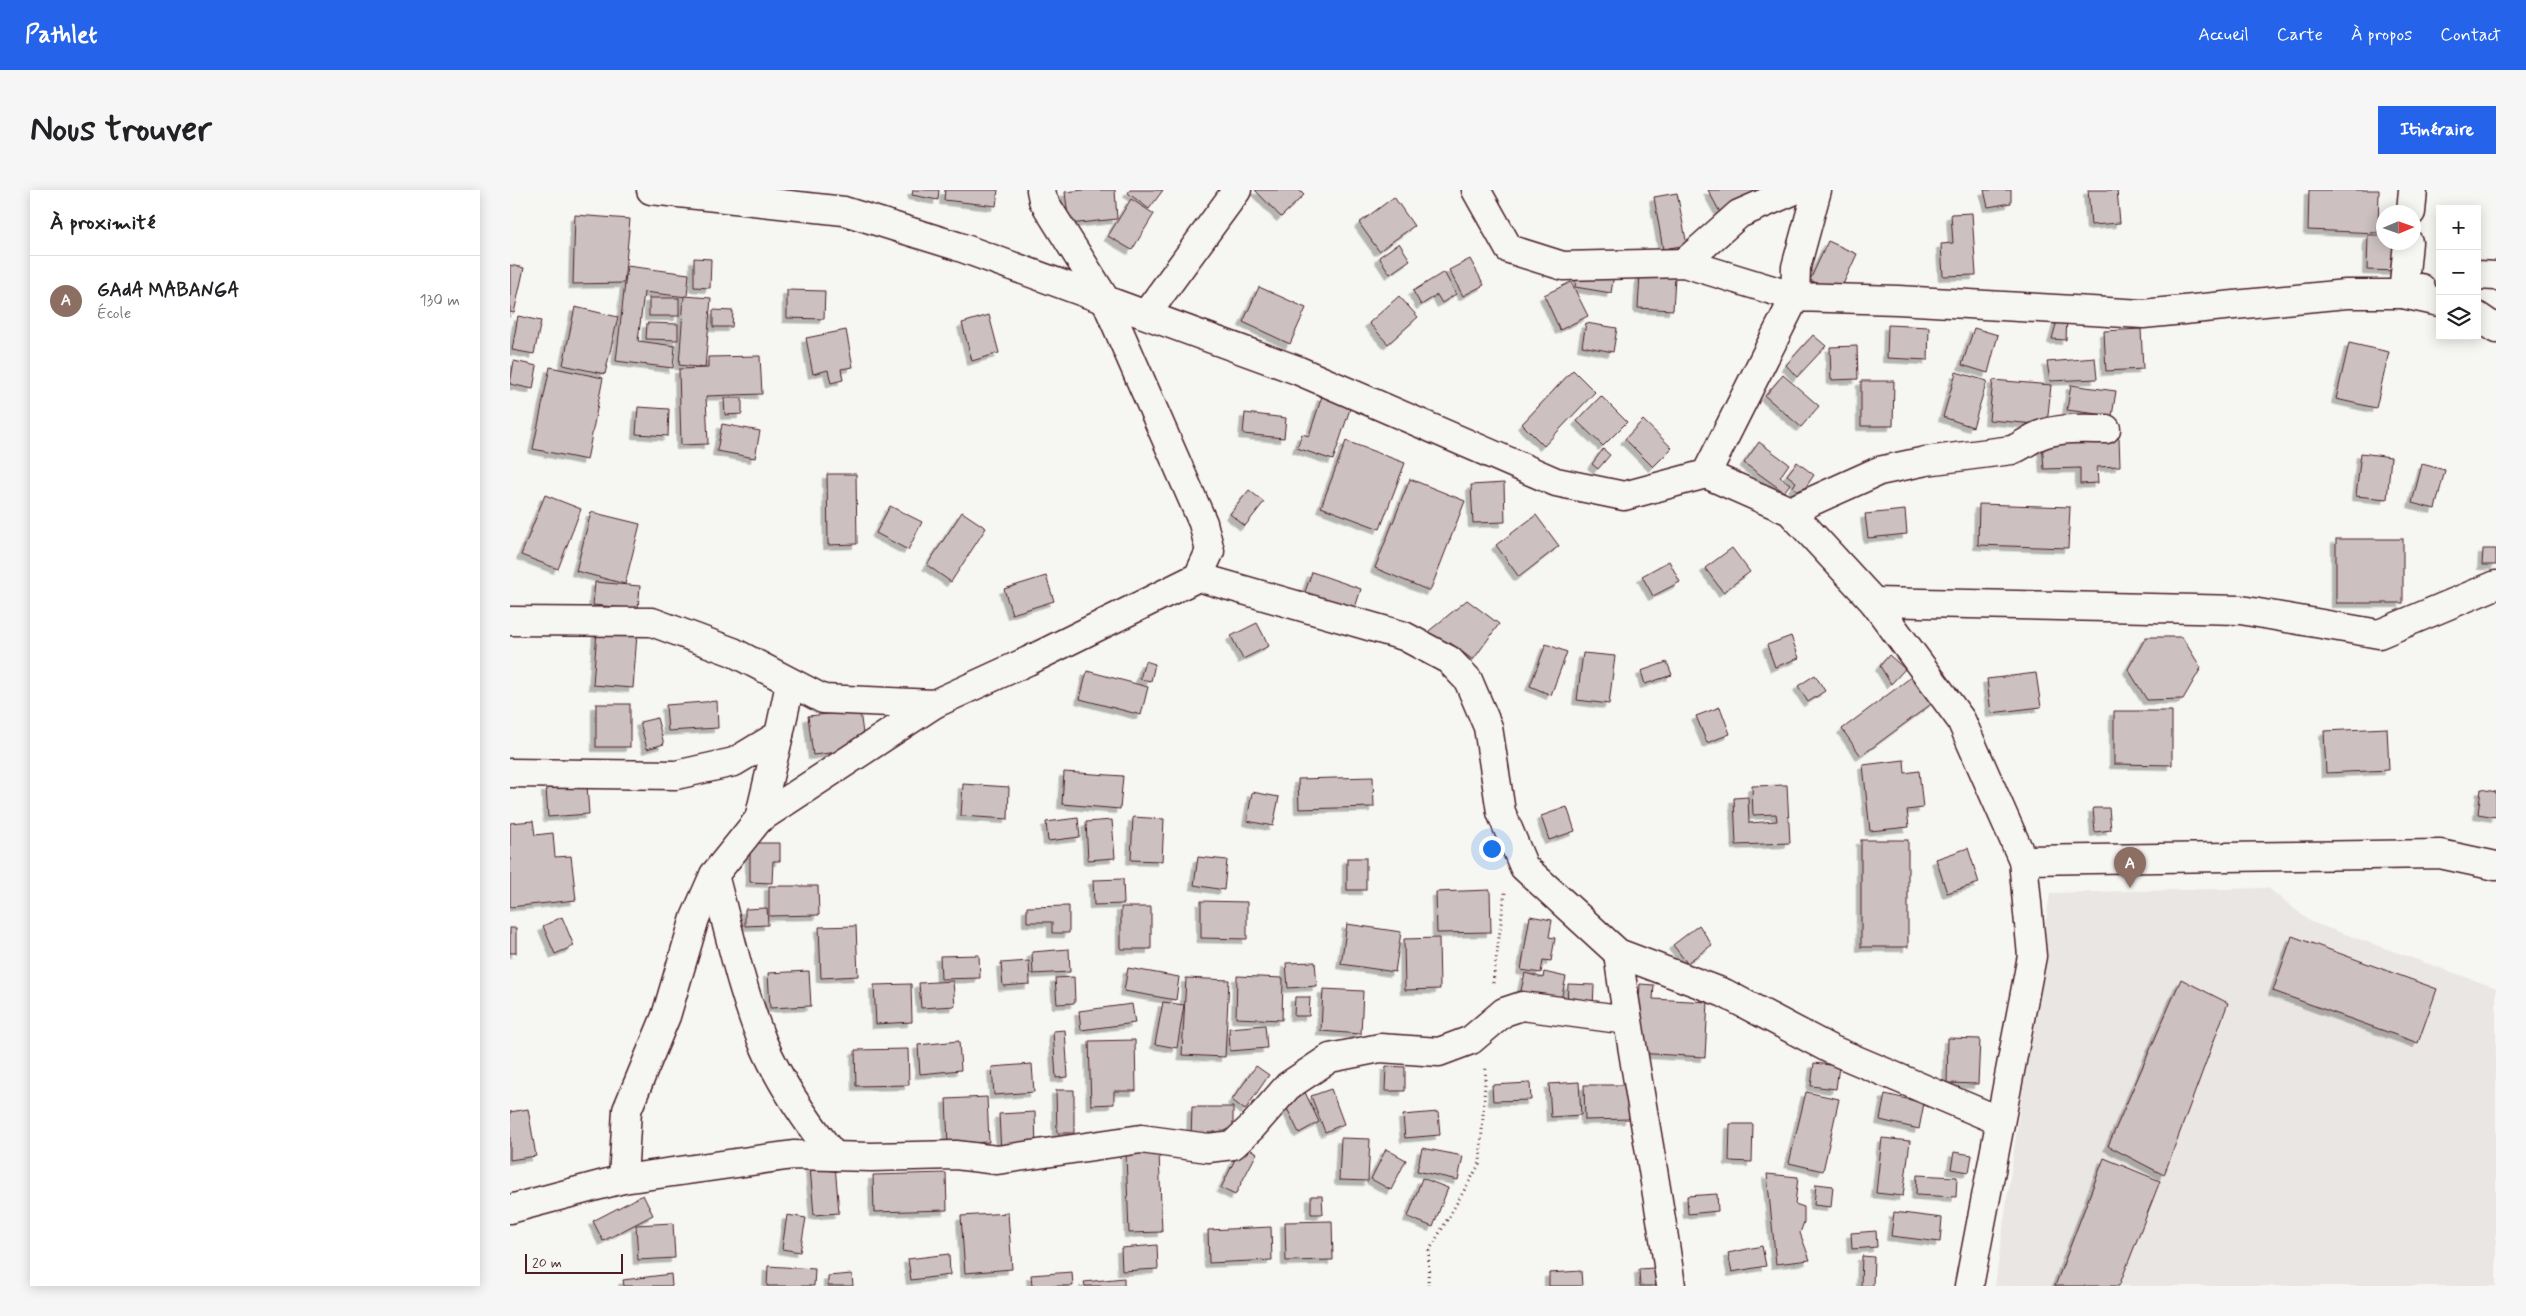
<!DOCTYPE html>
<html lang="fr">
<head>
<meta charset="utf-8">
<style>
  :root { --surface:#fff; --page:#f6f6f6; --text:#202124; --muted:#757577; --line:#e0e0e0; --accent:#2563eb }
  body { margin:0; font-family:Mynerve,sans-serif; background:var(--page); color:var(--text) }
  .controls { position:absolute; right:15px; top:15px; display:grid; overflow:hidden; border-radius:0px; box-shadow:0 2px 12px #0003 }
  .controls button { width:45px; height:45px; display:grid; place-items:center; padding:0; border:0; border-bottom:1px solid var(--line); background:var(--surface); color:var(--text); font:25px sans-serif }
  .compass { position:absolute; left:1866px; top:15px; width:45px; height:45px; border-radius:50%; background:var(--surface); box-shadow:0 2px 12px #0003; rotate:88deg }
  .scale { position:absolute; left:15px; bottom:12px; width:98px; box-sizing:border-box; padding-left:5px; border:2px solid #4a1f2b; border-top:0; font-size:14px; line-height:18px; white-space:nowrap; color:#4a1f2b; -webkit-text-stroke:4px #f6f6f2; paint-order:stroke }
  .you { position:absolute; left:981px; top:658px; width:18px; height:18px; margin:-12px; border:4px solid #fff; border-radius:50%; background:#1a73e8; box-shadow:0 0 0 8px #1a73e833 }
  .badge { display:grid; place-items:center; width:32px; height:32px; border-radius:50%; background:var(--accent); color:#fff; font-size:16px; font-weight:700 }
  .pin { position:absolute; translate:-50% -41px; filter:drop-shadow(0 1px 2px #0008) }
  .pin::after { content:''; position:absolute; top:26px; width:18px; height:15px; background:inherit; clip-path:polygon(0 0,100% 0,50% 100%) }
  .list { margin:0; padding:0; list-style:none }
  h2 { display:flex; justify-content:space-between; align-items:center; height:65px; margin:0; padding:0 20px; font-size:21px }
  h2 small { font-size:16px; font-weight:400; color:var(--muted) }
  .list li { display:grid; grid-template-columns:32px 1fr auto; gap:15px; align-items:center; box-sizing:border-box; height:90px; padding:0 20px; border-top:1px solid var(--line) }
  .list b { display:block; font-size:19px; white-space:nowrap }
  .list p { margin:0; font-size:16px; white-space:nowrap; color:var(--muted) }
  .list em { font-size:16px; font-style:normal; color:var(--muted) }
  .icon { flex:none; width:28px; height:28px; fill:none; stroke:currentColor; stroke-width:2; stroke-linecap:round; stroke-linejoin:round }
  .map { position:relative; flex:none; width:1986px; height:1096px; overflow:hidden; border-radius:0px }
  header { display:flex; align-items:center; gap:30px; box-sizing:border-box; height:70px; padding:0 25px; background:var(--accent); color:#fff }
  header strong { font-size:24px }
  nav { display:flex; gap:28px; margin-inline-start:auto; font-size:18px }
  .intro { display:flex; align-items:center; justify-content:space-between; box-sizing:border-box; height:120px; padding:0 30px }
  h1 { margin:0; font-size:35px }
  .button { padding:12px 22px; border-radius:0px; background:var(--accent); color:#fff; font-size:18px; font-weight:700 }
  main { display:flex; gap:30px; padding:0 30px }
  aside { flex:1; background:var(--surface); border-radius:0px; box-shadow:0 2px 12px #0003 }
  .map>svg:first-child { display:block }
</style>
</head>
<body>
<header>
<strong>Pathlet</strong>
<nav><a>Accueil</a><a>Carte</a><a>À propos</a><a>Contact</a></nav>
</header>
<div class="intro"><h1>Nous trouver</h1><a class="button">Itinéraire</a></div>
<main>
<aside>
<h2>À proximité<small></small></h2>
<ul class="list">
<li><span class="badge" style="background:#8d6e63">A</span><div><b>GAdA MABANGA</b><p>École</p></div><em>130 m</em></li>
</ul>
</aside>
<div class="map">
<svg width="1986" height="1096" viewBox="0 0 1986 1096">
  <defs>
    <filter id="shadow"><feDropShadow dx="-4.5" dy="4.5" stdDeviation="0" flood-color="#0004"/></filter>
  </defs>
  <rect width="100%" height="100%" fill="#f6f6f2"/>
  <filter id="ink" filterUnits="userSpaceOnUse"><feTurbulence type="fractalNoise" baseFrequency=".02" numOctaves="2"/><feDisplacementMap in="SourceGraphic" scale="10" xChannelSelector="R" yChannelSelector="G"/><feConvolveMatrix kernelMatrix="1 2 1 2 8 2 1 2 1" color-interpolation-filters="sRGB"/></filter>
  <g filter="url(#ink)">
    <polygon fill="#e9e6e3" points="1758,698 1801,732 1986,798 1986,1096 1485,1096 1540,703"/>
    <g fill="#ccc1c0" stroke="#4a1f2b" filter="url(#shadow)">
      <polygon points="403,0 429,0 428,10 402,5"/>
      <polygon points="435,0 488,0 486,16 434,10"/>
      <polygon points="574,0 605,0 607,29 559,34 555,2"/>
      <polygon points="620,0 653,0 639,19 618,3"/>
      <polygon points="745,0 789,0 794,5 771,27"/>
      <polygon points="1198,0 1247,0 1250,5 1212,26"/>
      <polygon points="1474,0 1501,0 1501,13 1478,17"/>
      <polygon points="1578,0 1607,0 1610,33 1581,35"/>
      <polygon points="1799,0 1869,0 1868,43 1798,40"/>
      <polygon points="1167,3 1177,55 1153,59 1144,7"/>
      <polygon points="884,7 904,36 869,61 849,33"/>
      <polygon points="621,9 644,24 622,60 598,46"/>
      <polygon points="1462,23 1466,85 1433,86 1431,54 1443,53 1441,24"/>
      <polygon points="65,25 120,29 114,93 63,94"/>
      <polygon points="1858,45 1874,45 1874,52 1888,52 1888,81 1857,80"/>
      <polygon points="1318,51 1347,64 1329,103 1300,90"/>
      <polygon points="889,53 900,70 880,84 869,67"/>
      <polygon points="184,68 201,69 200,98 184,97"/>
      <polygon points="960,69 974,95 953,106 939,80"/>
      <polygon points="0,75 14,78 4,123 0,122"/>
      <polygon points="117,76 179,84 177,107 134,102 128,151 165,156 163,178 106,171"/>
      <polygon points="1067,79 1104,84 1101,103 1065,97"/>
      <polygon points="934,82 946,104 932,113 927,105 911,115 903,101"/>
      <polygon points="1130,84 1165,86 1163,120 1128,118"/>
      <polygon points="1061,92 1078,126 1050,140 1034,105"/>
      <polygon points="749,97 796,118 780,154 733,132"/>
      <polygon points="277,100 315,101 314,129 277,128"/>
      <polygon points="174,106 201,108 195,178 169,175"/>
      <polygon points="889,106 908,127 878,154 859,133"/>
      <rect x="139" y="108" width="30" height="18"/>
      <polygon points="65,117 108,127 95,184 53,175"/>
      <polygon points="203,120 223,121 222,137 203,137"/>
      <polygon points="479,125 489,163 462,171 452,133"/>
      <polygon points="8,126 31,131 24,164 2,160"/>
      <polygon points="1548,127 1557,127 1556,150 1542,149"/>
      <polygon points="137,133 168,134 168,150 136,149"/>
      <polygon points="1076,133 1107,138 1103,162 1072,156"/>
      <polygon points="1378,135 1419,137 1418,170 1377,168"/>
      <polygon points="1464,138 1488,145 1478,183 1452,175"/>
      <polygon points="1631,139 1633,179 1596,181 1594,141"/>
      <polygon points="336,140 343,177 331,179 333,190 321,193 318,180 303,184 296,148"/>
      <polygon points="1303,145 1316,156 1287,187 1276,175"/>
      <polygon points="1839,153 1879,162 1866,218 1826,209"/>
      <polygon points="1347,156 1348,189 1321,190 1320,157"/>
      <polygon points="250,166 252,204 196,206 198,254 171,255 169,179 198,178 198,167"/>
      <polygon points="1585,168 1587,189 1540,191 1537,172"/>
      <polygon points="4,171 27,176 23,199 0,194"/>
      <polygon points="40,177 93,188 77,270 23,259"/>
      <polygon points="1063,180 1085,202 1034,256 1012,234"/>
      <polygon points="1446,182 1477,191 1463,237 1433,227"/>
      <polygon points="1273,185 1309,216 1291,237 1255,206"/>
      <polygon points="1483,190 1541,195 1537,235 1479,230"/>
      <polygon points="1351,191 1384,191 1383,236 1351,236"/>
      <polygon points="1561,195 1606,201 1602,226 1557,220"/>
      <polygon points="812,206 841,216 823,270 787,258 792,244 799,246"/>
      <polygon points="1091,206 1117,232 1093,256 1067,231"/>
      <polygon points="214,208 232,208 232,224 215,225"/>
      <polygon points="128,217 159,219 158,246 126,244"/>
      <polygon points="735,223 776,228 774,248 733,244"/>
      <polygon points="1133,230 1162,258 1143,277 1115,249"/>
      <polygon points="212,234 250,241 245,268 207,261"/>
      <polygon points="1609,248 1610,276 1587,277 1588,293 1570,294 1570,278 1534,279 1532,251"/>
      <polygon points="836,251 895,273 870,339 811,317"/>
      <polygon points="1249,252 1279,274 1270,287 1280,294 1274,302 1234,273"/>
      <polygon points="1093,259 1100,265 1088,279 1082,274"/>
      <polygon points="1851,263 1881,267 1877,309 1846,306"/>
      <polygon points="1287,272 1304,285 1291,304 1283,297 1286,292 1277,285"/>
      <polygon points="1912,274 1935,280 1925,319 1902,313"/>
      <polygon points="317,284 346,284 347,354 318,355"/>
      <polygon points="900,289 955,311 920,401 865,378"/>
      <polygon points="994,293 995,332 963,333 961,295"/>
      <polygon points="739,300 754,312 735,336 720,324"/>
      <polygon points="35,305 71,319 48,379 11,365"/>
      <polygon points="1469,314 1560,317 1558,358 1468,355"/>
      <polygon points="380,316 412,332 398,360 366,343"/>
      <polygon points="1395,320 1397,344 1358,348 1355,324"/>
      <polygon points="81,322 130,334 115,394 66,381"/>
      <polygon points="452,322 476,338 441,392 417,375"/>
      <polygon points="1026,325 1049,356 1009,387 986,355"/>
      <rect x="1826" y="349" width="67" height="64"/>
      <polygon points="1222,358 1240,382 1213,402 1195,378"/>
      <polygon points="1973,359 1986,359 1986,375 1972,375"/>
      <polygon points="1159,371 1170,392 1143,406 1132,386"/>
      <polygon points="802,382 851,399 842,427 792,410"/>
      <polygon points="536,386 544,411 502,424 494,399"/>
      <polygon points="85,392 130,396 128,419 83,415"/>
      <polygon points="957,410 989,434 963,470 939,452 928,462 914,445"/>
      <polygon points="747,433 759,456 733,469 721,446"/>
      <polygon points="87,441 127,444 123,498 83,495"/>
      <polygon points="1281,446 1289,468 1265,477 1257,455"/>
      <polygon points="1636,447 1672,447 1691,478 1673,509 1637,510 1618,479"/>
      <polygon points="1036,454 1057,462 1041,505 1020,496"/>
      <polygon points="1073,463 1105,466 1099,514 1067,510"/>
      <polygon points="1379,465 1395,479 1381,494 1370,476"/>
      <polygon points="635,471 645,474 641,491 630,489"/>
      <polygon points="1157,472 1162,485 1135,494 1131,481"/>
      <polygon points="577,481 638,497 631,525 570,509"/>
      <polygon points="1526,483 1531,517 1481,523 1477,489"/>
      <polygon points="1305,485 1315,501 1298,512 1288,496"/>
      <polygon points="1404,485 1424,512 1351,566 1332,539"/>
      <polygon points="207,511 208,538 158,541 156,515"/>
      <rect x="86" y="514" width="34" height="43"/>
      <polygon points="1210,517 1220,544 1197,553 1186,526"/>
      <polygon points="350,521 355,559 303,565 298,526"/>
      <polygon points="1604,521 1662,521 1662,575 1604,574"/>
      <polygon points="147,528 154,554 137,559 130,532"/>
      <polygon points="1877,538 1879,580 1816,583 1814,541"/>
      <polygon points="1394,570 1395,583 1409,581 1413,618 1397,620 1399,637 1360,641 1353,575"/>
      <polygon points="554,582 613,586 610,619 552,614"/>
      <polygon points="863,587 864,617 789,619 788,589"/>
      <polygon points="453,594 499,597 498,629 451,626"/>
      <polygon points="77,595 79,624 38,627 36,598"/>
      <polygon points="1277,595 1280,653 1226,655 1224,608 1238,607 1239,633 1267,631 1266,624 1243,625 1242,596"/>
      <polygon points="1971,599 1986,602 1986,627 1968,624"/>
      <polygon points="742,602 769,607 763,636 737,631"/>
      <polygon points="1057,617 1065,641 1039,650 1031,626"/>
      <polygon points="1583,618 1599,618 1601,640 1585,642"/>
      <polygon points="623,627 654,629 652,671 621,670"/>
      <polygon points="568,628 570,647 538,651 536,632"/>
      <polygon points="602,630 605,668 578,670 576,632"/>
      <polygon points="23,631 25,645 43,643 45,667 61,666 66,710 0,717 0,633"/>
      <rect x="1351" y="650" width="47" height="107"/>
      <polygon points="240,653 270,653 270,671 263,671 262,693 240,692"/>
      <polygon points="1458,658 1469,693 1437,703 1426,669"/>
      <polygon points="688,667 717,670 714,700 684,695"/>
      <rect x="837" y="668" width="19" height="32"/>
      <polygon points="613,689 614,714 584,715 583,690"/>
      <polygon points="259,696 308,696 309,725 259,726"/>
      <polygon points="980,700 981,742 927,743 926,702"/>
      <polygon points="691,711 737,712 737,749 691,748"/>
      <polygon points="559,716 559,743 542,743 542,732 517,732 517,717"/>
      <rect x="611" y="717" width="30" height="42"/>
      <polygon points="257,718 258,735 235,736 235,719"/>
      <polygon points="1020,726 1042,730 1039,747 1045,748 1041,771 1033,770 1031,783 1011,780"/>
      <polygon points="52,727 64,756 45,764 33,736"/>
      <polygon points="837,734 891,742 885,782 831,774"/>
      <polygon points="1189,735 1202,755 1177,773 1163,755"/>
      <polygon points="346,736 348,786 311,788 309,737"/>
      <rect x="0" y="738" width="6" height="25"/>
      <polygon points="1782,746 1927,799 1908,853 1763,801"/>
      <polygon points="929,748 930,799 895,800 894,749"/>
      <polygon points="559,759 560,782 523,784 522,762"/>
      <polygon points="469,765 470,788 431,789 430,766"/>
      <polygon points="519,771 520,794 493,796 491,773"/>
      <polygon points="805,772 807,796 778,798 776,773"/>
      <polygon points="618,778 669,787 666,810 614,801"/>
      <polygon points="299,781 301,816 260,818 258,783"/>
      <polygon points="1034,782 1056,787 1050,814 1010,805 1015,783 1033,788"/>
      <polygon points="727,786 773,788 772,830 726,828"/>
      <polygon points="564,787 565,813 547,814 545,788"/>
      <polygon points="676,788 719,790 715,867 672,865"/>
      <polygon points="1671,789 1718,813 1654,985 1598,956"/>
      <polygon points="443,791 445,816 411,818 409,793"/>
      <polygon points="401,794 402,832 366,834 364,795"/>
      <polygon points="1058,794 1084,795 1083,818 1057,817"/>
      <polygon points="1130,794 1144,795 1143,809 1198,812 1195,867 1126,863"/>
      <polygon points="813,799 853,801 851,844 811,841"/>
      <polygon points="785,807 800,807 799,826 784,826"/>
      <polygon points="653,812 674,815 667,858 645,854"/>
      <polygon points="622,814 625,833 571,840 569,821"/>
      <polygon points="755,835 757,858 720,861 719,838"/>
      <polygon points="555,840 558,887 546,888 543,841"/>
      <polygon points="1438,848 1470,849 1468,894 1437,893"/>
      <polygon points="625,850 626,901 604,901 604,914 581,915 579,851"/>
      <polygon points="449,851 451,880 410,884 408,855"/>
      <polygon points="398,859 399,895 346,896 345,860"/>
      <polygon points="1304,873 1329,876 1326,899 1301,896"/>
      <polygon points="522,874 524,902 484,905 482,877"/>
      <polygon points="746,876 759,885 735,920 722,910"/>
      <polygon points="876,876 895,877 895,901 875,901"/>
      <polygon points="1069,892 1071,925 1041,927 1039,894"/>
      <polygon points="1020,893 1021,910 983,911 982,895"/>
      <polygon points="1074,895 1118,895 1119,929 1075,930"/>
      <polygon points="793,898 809,932 789,943 772,908"/>
      <polygon points="821,899 834,934 815,942 801,906"/>
      <polygon points="546,900 564,900 564,943 547,943"/>
      <polygon points="1296,902 1329,909 1313,981 1279,973"/>
      <polygon points="1375,904 1414,913 1409,939 1370,930"/>
      <polygon points="477,907 479,952 438,954 436,909"/>
      <polygon points="682,917 723,917 723,949 681,949"/>
      <polygon points="18,919 26,966 0,970 0,922"/>
      <polygon points="525,922 526,961 491,963 489,924"/>
      <polygon points="928,922 930,945 895,948 893,925"/>
      <polygon points="1220,934 1243,934 1242,972 1219,971"/>
      <polygon points="831,948 860,949 858,991 829,990"/>
      <polygon points="1372,948 1400,951 1393,1006 1366,1003"/>
      <polygon points="732,955 747,963 725,1005 711,998"/>
      <polygon points="912,958 953,966 948,990 907,981"/>
      <polygon points="876,959 896,970 881,1000 861,989"/>
      <polygon points="1444,962 1462,965 1459,982 1441,979"/>
      <polygon points="649,963 652,1042 619,1043 616,964"/>
      <polygon points="1594,968 1650,991 1609,1096 1545,1096"/>
      <polygon points="325,975 329,1023 304,1025 300,977"/>
      <polygon points="436,983 437,1020 364,1022 363,985"/>
      <polygon points="1257,984 1288,987 1285,1014 1294,1017 1294,1032 1290,1043 1300,1070 1266,1074"/>
      <polygon points="1407,985 1447,987 1446,1007 1406,1005"/>
      <polygon points="912,988 938,998 923,1037 898,1027"/>
      <polygon points="1306,994 1323,996 1321,1017 1304,1015"/>
      <polygon points="1207,1004 1208,1021 1178,1024 1177,1006"/>
      <polygon points="133,1005 143,1025 93,1051 83,1031"/>
      <polygon points="801,1006 812,1006 813,1024 801,1024"/>
      <polygon points="1384,1022 1432,1028 1430,1052 1381,1046"/>
      <polygon points="498,1023 502,1079 455,1083 451,1026"/>
      <polygon points="277,1025 296,1028 290,1062 272,1059"/>
      <polygon points="822,1031 823,1070 776,1071 775,1032"/>
      <polygon points="163,1033 165,1068 128,1070 126,1035"/>
      <polygon points="761,1037 762,1070 699,1073 698,1040"/>
      <polygon points="1366,1041 1367,1057 1342,1059 1341,1043"/>
      <polygon points="647,1055 648,1079 612,1081 611,1058"/>
      <polygon points="1252,1056 1256,1076 1222,1082 1218,1063"/>
      <polygon points="439,1064 440,1085 401,1090 398,1069"/>
      <polygon points="1352,1066 1364,1067 1363,1096 1351,1096"/>
      <polygon points="258,1076 305,1079 304,1096 257,1096"/>
      <polygon points="1144,1078 1146,1096 1130,1096 1129,1079"/>
      <polygon points="1071,1081 1072,1096 1039,1096 1039,1083"/>
      <polygon points="562,1082 563,1096 522,1096 521,1085"/>
      <polygon points="161,1084 162,1096 114,1096 113,1090"/>
      <polygon points="342,1084 343,1096 318,1096 318,1086"/>
      <polygon points="614,1088 614,1096 575,1096 574,1092"/>
    </g>
    <g fill="none" stroke-linecap="round" stroke-linejoin="round">
      <g stroke="#4a1f2b" stroke-width="31">
        <g id="minor">
          <polyline points="141,0 334,21 447,56 787,180 1046,292 1114,306 1196,284 1285,107 1388,110 1633,124 1836,104 1893,104 1930,112"/>
          <polyline points="966,0 999,59 1053,76 1174,73 1285,107 1286,77 1307,0"/>
          <polyline points="1901,22 1903,0"/>
          <polyline points="1898,52 1893,104 1911,98"/>
          <polyline points="1174,73 1229,24 1285,0"/>
          <polyline points="1967,85 1986,86"/>
          <polyline points="637,123 727,0"/>
          <polyline points="1967,126 1986,139"/>
          <polyline points="1196,284 1280,321 1364,412 1451,530 1513,670 1522,766 1459,1096"/>
          <path d="M 1280,321 L 1369,281 L 1416,271 L 1502,260 C 1512,256 1520,249 1530,245 C 1550,237 1575,239 1596,239"/>
          <polyline points="688,387 894,446 939,470 958,490 978,537 991,622 1014,677 1108,763 1214,803 1320,859 1490,931"/>
          <polyline points="1364,412 1731,420 1869,444 1986,395"/>
          <polyline points="0,431 142,432 223,462 313,509 424,514 518,471 688,387 700,361 693,333 595,109 533,10 531,0"/>
          <polyline points="0,583 166,585 224,572 269,545 280,494"/>
          <polyline points="249,629 269,545"/>
          <polyline points="1513,670 1930,664 1986,676"/>
          <path d="M 204,685 C 219,740 231,800 253,853 C 270,893 297,932 324,966"/>
          <path d="M 1108,763 C 1123,875 1146,985 1161,1096"/>
          <polyline points="113,989 117,920 156,826 185,728 204,685 249,629 424,514"/>
          <polyline points="0,1019 113,989 283,965 361,967 446,965 487,970 631,949 698,958 723,955 742,937 778,896 820,868 870,858 929,862 961,850 994,822 1012,816 1117,830"/>
        </g>
      </g>
      <g stroke="#4a1f2b" stroke-width="3" stroke-dasharray="1 4" stroke-linecap="butt">
        <polyline points="983,793 995,702"/>
        <polyline points="918,1096 919,1061 970,973 976,876"/>
      </g>
      <use href="#minor" stroke="#f6f6f2" stroke-width="28"/>
    </g>
  </g>
</svg>
<div class="controls">
<button>+</button>
<button>−</button>
<button><svg class="icon" aria-label="layers" viewBox="0 0 24 24"><path d="M12 4l9 5-9 5-9-5zM3 14l9 5 9-5"/></svg></button>
</div>
<svg class="compass" viewBox="-18 -18 36 36"><path d="M0-13l5 13h-10z" fill="#e53935"/><path d="M0 13l5-13h-10z" fill="#757577"/></svg>
<div class="scale">20 m</div>
<div class="you"></div>
<div class="pin badge" style="left:1620px;top:698px;background:#8d6e63">A</div>
</div>
</main>
</body>
</html>
